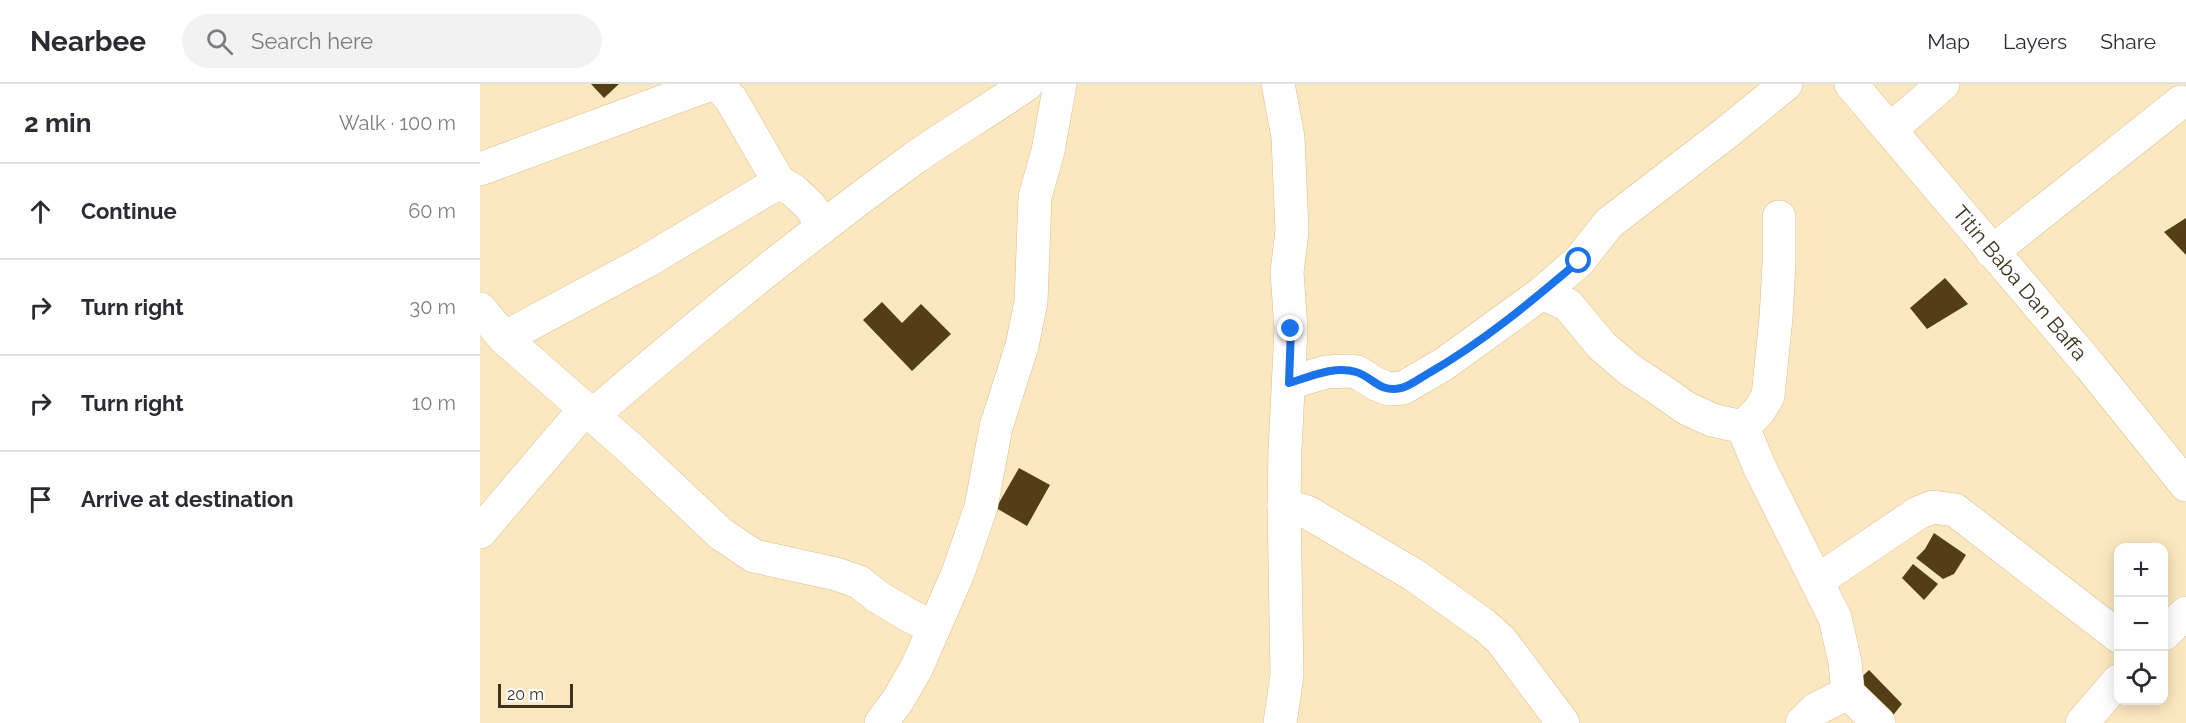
<!DOCTYPE html>
<html lang="en">
<head>
<meta charset="utf-8">
<style>
  :root { --surface:#fff; --page:#f2f2f3; --text:#2b2b33; --muted:#7c7c81; --line:#e1e1e2 }
  body { margin:0; font-family:Raleway,sans-serif; background:var(--page); color:var(--text) }
  .controls { position:absolute; right:18px; bottom:18px; display:grid; overflow:hidden; border-radius:12px; box-shadow:0 3px 15px #0003 }
  .controls button { width:54px; height:54px; display:grid; place-items:center; padding:0; border:0; border-bottom:2px solid var(--line); background:var(--surface); color:var(--text); font:30px sans-serif }
  .scale { position:absolute; left:18px; bottom:15px; width:75px; box-sizing:border-box; padding-left:6px; border:3px solid #3d331f; border-top:0; font-size:16px; line-height:21px; white-space:nowrap; color:#3d331f; -webkit-text-stroke:4px #fff; paint-order:stroke }
  .stop { position:absolute; width:18px; height:18px; margin:-14px; border:4px solid #1a73e8; border-radius:50%; background:#fff }
  .stop.end { background:#1a73e8; border-color:#fff; box-shadow:0 2px 6px #0008 }
  .list { margin:0; padding:0; list-style:none }
  h2 { display:flex; justify-content:space-between; align-items:center; height:78px; margin:0; padding:0 24px; font-size:26px }
  h2 small { font-size:20px; font-weight:400; color:var(--muted) }
  .list li { display:grid; grid-template-columns:39px 1fr auto; gap:18px; align-items:center; box-sizing:border-box; height:96px; padding:0 24px; border-top:2px solid var(--line) }
  .list b { display:block; font-size:22px; white-space:nowrap }
  .list em { font-size:20px; font-style:normal; color:var(--muted) }
  .icon { flex:none; width:33px; height:33px; fill:none; stroke:currentColor; stroke-width:2; stroke-linecap:round; stroke-linejoin:round }
  .map { position:relative; flex:none; width:1706px; height:639px; overflow:hidden }
  header { display:flex; align-items:center; gap:36px; box-sizing:border-box; height:84px; padding:0 30px; background:var(--surface); border-bottom:2px solid var(--line) }
  header strong { font-size:28px }
  nav { display:flex; gap:33px; margin-inline-start:auto; font-size:21px }
  .search { width:420px; height:54px; background:var(--page); display:flex; align-items:center; gap:15px; box-sizing:border-box; padding:0 21px; border-radius:33px; color:var(--muted); font-size:22px }
  main { display:flex }
  aside { flex:1; background:var(--surface) }
  .map>svg:first-child { display:block }
</style>
</head>
<body>
<header>
<strong>Nearbee</strong>
<div class="search"><svg class="icon" aria-label="search" viewBox="0 0 24 24"><circle cx="10" cy="10" r="6"/><path d="M15 15l6 6"/></svg>Search here</div>
<nav><a>Map</a><a>Layers</a><a>Share</a></nav>
</header>
<main>
<aside>
<h2>2 min<small>Walk · 100 m</small></h2>
<ul class="list">
<li><svg class="icon" aria-label="ahead" viewBox="0 0 24 24"><path d="M12 20V5M6 11l6-6 6 6"/></svg><div><b>Continue</b></div><em>60 m</em></li>
<li><svg class="icon" aria-label="right" viewBox="0 0 24 24"><path d="M7 20v-9h11M14 6l5 5-5 5"/></svg><div><b>Turn right</b></div><em>30 m</em></li>
<li><svg class="icon" aria-label="right" viewBox="0 0 24 24"><path d="M7 20v-9h11M14 6l5 5-5 5"/></svg><div><b>Turn right</b></div><em>10 m</em></li>
<li><svg class="icon" aria-label="arrive" viewBox="0 0 24 24"><path d="M6 21V4h12l-3 4 3 4H6"/></svg><div><b>Arrive at destination</b></div></li>
</ul>
</aside>
<div class="map">
<svg width="1706" height="639" viewBox="0 0 1706 639">
  <rect width="100%" height="100%" fill="#fce8c0"/>
  <g fill="#533f13">
    <polygon points="111,0 139,0 124,14"/>
    <polygon points="1706,134 1706,171 1684,148"/>
    <polygon points="1465,194 1488,220 1447,245 1430,224"/>
    <polygon points="402,218 422,239 441,220 471,250 432,287 383,236"/>
    <polygon points="539,384 570,401 547,442 516,424"/>
    <polygon points="1454,449 1486,471 1474,490 1463,495 1436,474 1445,465"/>
    <polygon points="1433,480 1458,500 1444,516 1422,494"/>
    <polygon points="1389,586 1422,620 1407,639 1372,602"/>
  </g>
  <g fill="none" stroke-linecap="round" stroke-linejoin="round">
    <g stroke="#d7be8d" stroke-width="34">
      <g id="minor">
        <polyline points="237,0 251,15 299,98 314,107 330,122 343,142"/>
        <polyline points="798,0 808,53 812,147 807,188 811,245 805,366 804,421 807,591 800,639"/>
        <polyline points="1410,46 1463,0"/>
        <polyline points="0,85 231,0"/>
        <polyline points="1512,168 1701,18"/>
        <polyline points="1062,209 1088,221 1122,262 1150,286 1179,305 1206,324 1232,336 1263,343"/>
        <polyline points="0,225 24,254 151,365 241,450 274,472 356,490 379,498 398,513 430,532 453,543"/>
        <polyline points="24,254 167,177 299,98"/>
        <polyline points="809,299 846,288 868,287 877,288 896,300 909,305 923,304 964,280 1062,209 1099,177 1129,139 1246,49 1306,0"/>
        <path d="M 113,331 C 216,242 322,156 433,75 C 470,49 510,26 547,0"/>
        <polyline points="1263,343 1279,382 1355,534 1365,578 1368,609 1399,639"/>
        <polyline points="1263,343 1279,327 1288,312 1296,234 1299,180 1299,133"/>
        <polyline points="804,421 827,428 934,491 1004,541 1021,556 1083,639"/>
        <polyline points="0,448 104,326"/>
        <polyline points="1337,497 1438,429 1453,423 1475,426 1638,552"/>
        <polyline points="1684,550 1706,529"/>
        <polyline points="401,639 418,616 437,583 478,489 501,423 516,343 542,262 551,218 555,113 568,67 580,0"/>
        <polyline points="1322,639 1336,625 1368,609"/>
        <polyline points="1602,639 1638,597"/>
      </g>
    </g>
    <g stroke="#d7be8d" stroke-width="34">
      <g id="major">
        <path id="s1" d="M 1371,0 L 1611,283 L 1706,401"/>
      </g>
    </g>
    <use href="#minor" stroke="#fff" stroke-width="33"/>
    <use href="#major" stroke="#fff" stroke-width="33"/>
  </g>
  <g fill="none" stroke-linecap="round" stroke-linejoin="round">
    <path stroke="#1a73e8" stroke-width="8" d="M 811,245 L 809,299 C 829,293 855,281 876,288 C 893,293 899,309 921,304 C 931,302 941,293 949,289 C 1003,258 1052,217 1099,177"/>
  </g>
  <g text-anchor="middle" stroke-width="6" stroke-linejoin="round" paint-order="stroke">
    <g font-size="21" fill="#3d331f" stroke="#fff">
      <text dy="7" stroke="none"><textPath href="#s1" startOffset="261">Titin Baba Dan Baffa</textPath></text>
    </g>
  </g>
</svg>
<div class="controls">
<button>+</button>
<button>−</button>
<button><svg class="icon" aria-label="locate" viewBox="0 0 24 24"><circle cx="12" cy="12" r="6"/><path d="M12 2v4M12 18v4M2 12h4M18 12h4"/></svg></button>
</div>
<div class="scale">20 m</div>
<div class="stop" style="left:1099px;top:177px"></div>
<div class="stop end" style="left:811px;top:245px"></div>
</div>
</main>
</body>
</html>
